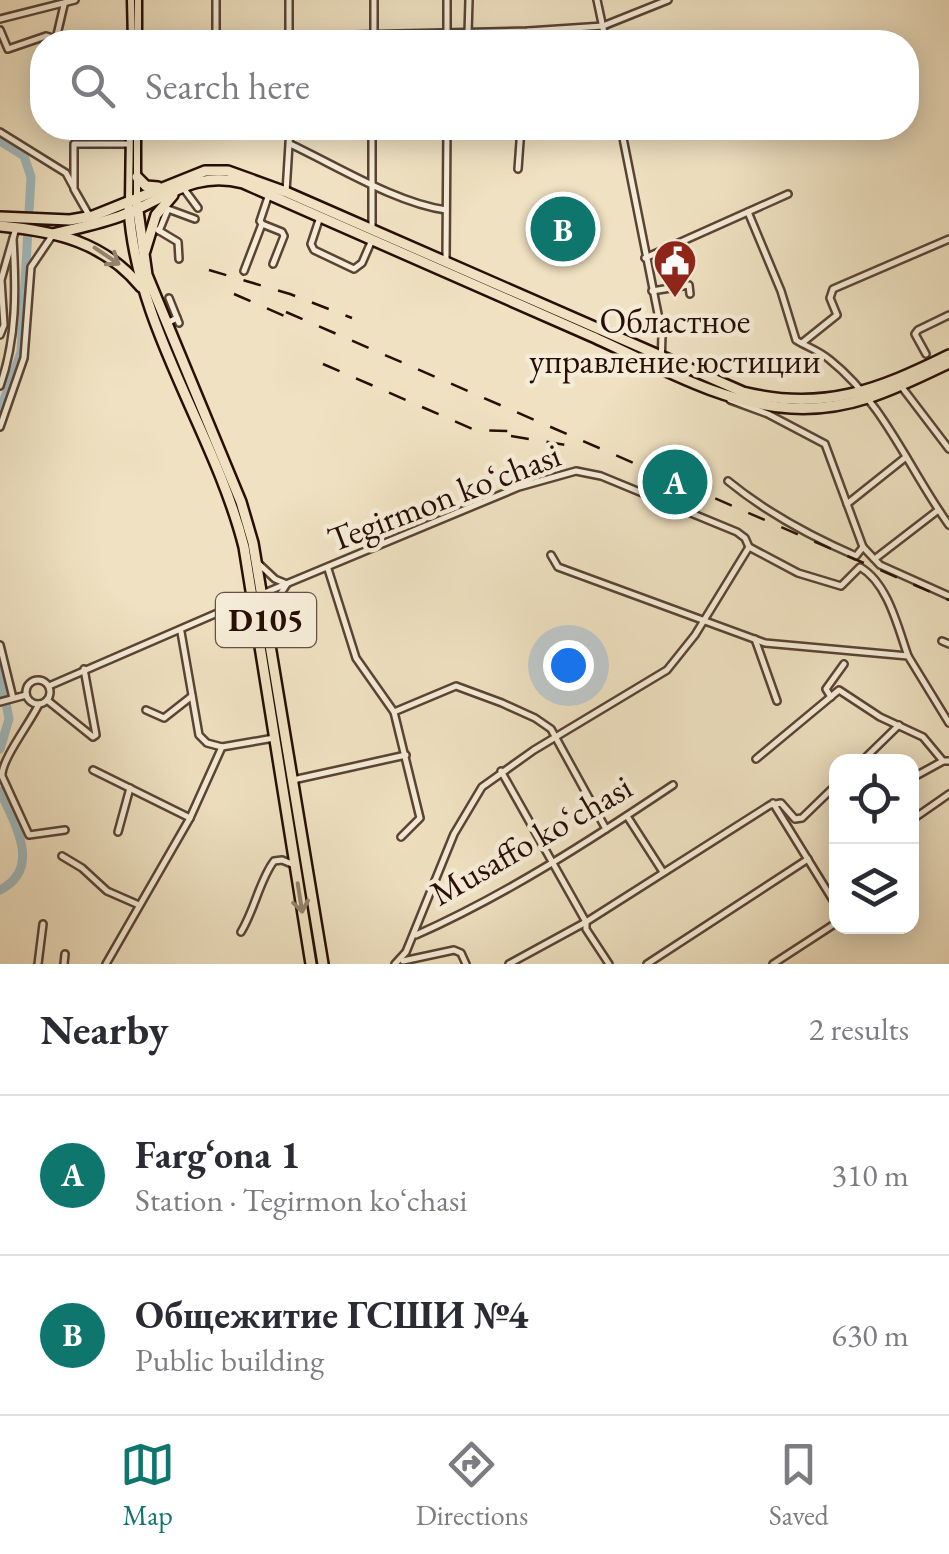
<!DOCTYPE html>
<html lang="en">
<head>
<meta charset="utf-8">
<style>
  :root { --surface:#fff; --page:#f2f2f3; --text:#2b2b33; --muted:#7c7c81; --line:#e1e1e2; --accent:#0f766e }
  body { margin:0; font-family:"EB Garamond",serif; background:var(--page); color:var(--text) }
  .controls { position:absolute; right:30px; bottom:30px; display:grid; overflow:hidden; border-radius:20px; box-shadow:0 5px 25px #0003 }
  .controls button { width:90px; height:90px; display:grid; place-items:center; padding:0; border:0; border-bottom:2px solid var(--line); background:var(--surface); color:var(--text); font:50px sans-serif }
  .you { position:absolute; left:568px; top:665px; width:35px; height:35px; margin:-25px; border:8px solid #fff; border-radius:50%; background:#1a73e8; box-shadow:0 0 0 15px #1a73e833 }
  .badge { display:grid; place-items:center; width:65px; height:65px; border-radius:50%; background:var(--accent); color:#fff; font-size:32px; font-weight:700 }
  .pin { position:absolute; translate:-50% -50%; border:5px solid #fff; box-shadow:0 2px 10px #0006 }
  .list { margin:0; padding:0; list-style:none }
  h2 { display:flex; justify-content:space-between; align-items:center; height:130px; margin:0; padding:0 40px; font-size:42px }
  h2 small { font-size:32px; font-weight:400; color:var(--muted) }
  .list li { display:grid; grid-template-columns:65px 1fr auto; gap:30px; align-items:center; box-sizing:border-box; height:160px; padding:0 40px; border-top:2px solid var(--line) }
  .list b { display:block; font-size:38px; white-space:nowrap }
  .list p { margin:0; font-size:32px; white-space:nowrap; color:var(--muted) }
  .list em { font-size:32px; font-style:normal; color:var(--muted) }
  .icon { flex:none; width:55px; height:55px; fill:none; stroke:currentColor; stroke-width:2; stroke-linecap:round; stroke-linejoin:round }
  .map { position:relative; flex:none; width:949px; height:964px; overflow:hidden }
  .search { position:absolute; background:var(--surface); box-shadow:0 5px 25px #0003; left:30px; right:30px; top:30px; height:110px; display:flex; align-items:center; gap:25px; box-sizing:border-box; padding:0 35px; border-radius:40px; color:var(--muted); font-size:38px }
  .sheet { height:450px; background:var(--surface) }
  nav { display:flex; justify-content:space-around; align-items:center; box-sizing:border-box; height:140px; border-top:2px solid var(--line); background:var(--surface); font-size:28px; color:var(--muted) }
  nav a { display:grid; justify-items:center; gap:5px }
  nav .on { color:var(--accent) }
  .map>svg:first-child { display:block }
</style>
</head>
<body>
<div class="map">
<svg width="949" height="964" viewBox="0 0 949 964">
  <rect width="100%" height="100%" fill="#efe1c1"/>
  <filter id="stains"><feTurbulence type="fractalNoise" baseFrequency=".002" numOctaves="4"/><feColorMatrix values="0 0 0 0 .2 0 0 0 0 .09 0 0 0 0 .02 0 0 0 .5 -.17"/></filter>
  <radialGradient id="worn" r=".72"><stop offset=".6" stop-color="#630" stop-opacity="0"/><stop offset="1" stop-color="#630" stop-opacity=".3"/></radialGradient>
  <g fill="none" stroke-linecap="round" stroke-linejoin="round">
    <g stroke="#a0babf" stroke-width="9">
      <polyline points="0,141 24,156 31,177 21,352 0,411"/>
      <polyline points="0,672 9,719 0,749"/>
      <path d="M 0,791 C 14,823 43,868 0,890"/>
    </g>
    <g stroke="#594335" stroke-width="10">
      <g id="minor">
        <polyline points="289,0 289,42"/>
        <polyline points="597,0 606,42"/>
        <polyline points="0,19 75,0"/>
        <polyline points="0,30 8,49 46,36 56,39 64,5"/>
        <polyline points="528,31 528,42"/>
        <polyline points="468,34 469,0"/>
        <polyline points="135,36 216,38 528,31 603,26 668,0"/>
        <polyline points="216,42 216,0"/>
        <polyline points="374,42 374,0"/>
        <polyline points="447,42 447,0"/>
        <polyline points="621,128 662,334 661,367"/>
        <polyline points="0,132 66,173 73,186"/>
        <path d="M 290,144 C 337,166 396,203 446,210"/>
        <polyline points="518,169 521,128"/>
        <polyline points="184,189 198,208"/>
        <polyline points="286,192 290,128"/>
        <path d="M 748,212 L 781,291 L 796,340 C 807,347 820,351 830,360 C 884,403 910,471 949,525"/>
        <polyline points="90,217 74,189 74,144 129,144"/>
        <polyline points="320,217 311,244 314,250 354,269 362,263 372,240"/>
        <polyline points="262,224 282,232 284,236 273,264"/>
        <polyline points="372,228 372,128"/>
        <polyline points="158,230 178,242 179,259"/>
        <polyline points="159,231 168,209 195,219"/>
        <polyline points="645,258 788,194"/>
        <polyline points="446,259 447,128"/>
        <polyline points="244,271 262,224 260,221 269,194"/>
        <polyline points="652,291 689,285 690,294"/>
        <polyline points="169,298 177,318"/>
        <polyline points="167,323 177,318 179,323"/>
        <polyline points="0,335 4,325 1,280 16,228"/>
        <polyline points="802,343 837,315 830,298 833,289 949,239"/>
        <polyline points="926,354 915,334 918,330 949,315"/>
        <path d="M 0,386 C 17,338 16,289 13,239"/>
        <polyline points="901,386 949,449"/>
        <polyline points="0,427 24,358 31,267 52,236"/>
        <path d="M 728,481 C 767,513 810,536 856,556 L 863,547 L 825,444 L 768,414 L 730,400"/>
        <polyline points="847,504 906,457"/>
        <polyline points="863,547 880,565 949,596"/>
        <polyline points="551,555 558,567 765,643 908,656 949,723"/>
        <polyline points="876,558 937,511"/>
        <polyline points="259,564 275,579 287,584 266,616"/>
        <polyline points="328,569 356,658 394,712 420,818 401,837"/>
        <path d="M 262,594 L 519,487 L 576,471 L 601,476 L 737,532 L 745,538 L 749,547 L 798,573 L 841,586 L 860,567 C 888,583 898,628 908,656"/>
        <polyline points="181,632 199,735 207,743 222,747"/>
        <polyline points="755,639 777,701"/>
        <polyline points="942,641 949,644"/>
        <polyline points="0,645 13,698"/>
        <circle cx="38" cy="692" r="12"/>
        <polyline points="49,686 252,598"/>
        <polyline points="831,697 826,689 844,664"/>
        <polyline points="47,700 93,737 96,735 84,669"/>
        <polyline points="0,702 26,695"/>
        <path d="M 39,704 C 30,723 1,760 2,776 L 29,835 L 65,830"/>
        <polyline points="146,710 164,718 192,696"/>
        <polyline points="394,712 456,686 502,703 535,718 551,729 606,829"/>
        <polyline points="756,759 839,690 880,717 923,737 943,761 949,761"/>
        <polyline points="861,762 899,725"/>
        <polyline points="93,770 190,818"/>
        <polyline points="501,771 586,922 586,929 609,964"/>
        <polyline points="912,778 943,761"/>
        <polyline points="293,780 406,755"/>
        <polyline points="773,803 836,905"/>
        <polyline points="627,816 663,872"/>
        <polyline points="916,817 949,794"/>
        <polyline points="118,832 130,788"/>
        <polyline points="62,856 82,868 107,891 139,905"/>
        <path d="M 241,932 C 255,909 260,879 274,861 L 282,860 L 292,864"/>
        <path d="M 416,935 C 506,895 591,840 673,785"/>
        <polyline points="403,961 454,950 461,953 466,964"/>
        <polyline points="38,964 43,924"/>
        <polyline points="64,964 65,954"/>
        <polyline points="106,964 190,818 222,747 274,738"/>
        <polyline points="395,964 406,952 454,834 482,787 534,750 667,670 695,635 749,547"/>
        <polyline points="509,964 586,922 770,805 781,803 795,819 802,818 836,785"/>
        <polyline points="647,964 808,859"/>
        <polyline points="773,964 836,923"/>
      </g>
    </g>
    <g stroke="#270e06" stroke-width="11">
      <g id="major">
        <polyline points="131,0 132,42"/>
        <polyline points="138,42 138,0"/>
        <polyline points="137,198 137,128"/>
        <polyline points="129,201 130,128"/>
      </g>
    </g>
    <g stroke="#270e06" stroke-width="14">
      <g id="highway">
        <polyline points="137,177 146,186 158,187"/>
        <polyline points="137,204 147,275 241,502 253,543 323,964"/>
        <path d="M 129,208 C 136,328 215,432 244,547 L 311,964"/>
        <path d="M 0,217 L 70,220 L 93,216 L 205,171 L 228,171 L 286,192 L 743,392 C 823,412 878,390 949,355"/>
        <path d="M 0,226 C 56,231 104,242 141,287"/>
        <path d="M 53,234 C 77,228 100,224 123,215 C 167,198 194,170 243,183 C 359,234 475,285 591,336 C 654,364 721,404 791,408 C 850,412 897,388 949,363"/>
        <polyline points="145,251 156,215 173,195"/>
      </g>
    </g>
    <use href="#minor" stroke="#f5ecd7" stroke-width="5"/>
    <use href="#major" stroke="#efe1c1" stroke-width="6"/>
    <use href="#highway" stroke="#efe1c1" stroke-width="9"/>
    <g stroke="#270e06" stroke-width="2.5" stroke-dasharray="18 18" stroke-linecap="butt">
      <polyline points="209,270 290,294 352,318"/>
      <polyline points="234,294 298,322"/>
      <polyline points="286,312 949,600"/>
      <polyline points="323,364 475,430 509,431"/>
      <polyline points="511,436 566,445"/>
    </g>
  </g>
  <defs><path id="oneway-shaft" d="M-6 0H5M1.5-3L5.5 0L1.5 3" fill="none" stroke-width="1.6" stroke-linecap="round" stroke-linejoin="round" transform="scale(2.5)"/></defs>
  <g stroke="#95826d">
    <use href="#oneway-shaft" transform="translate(107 256) rotate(34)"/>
    <use href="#oneway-shaft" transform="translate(300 898) rotate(81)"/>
  </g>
  <defs>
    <g id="civic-pin" transform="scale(2.25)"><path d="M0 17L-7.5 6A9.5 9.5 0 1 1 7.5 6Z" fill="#8f2418" stroke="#f5ecd7"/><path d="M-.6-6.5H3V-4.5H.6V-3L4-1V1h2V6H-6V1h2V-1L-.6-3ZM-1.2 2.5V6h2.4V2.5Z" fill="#fff"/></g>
  </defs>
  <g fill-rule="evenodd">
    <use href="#civic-pin" x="675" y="261"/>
  </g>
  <g text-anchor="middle" stroke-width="9" stroke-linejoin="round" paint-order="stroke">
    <rect fill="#f5ecd7" stroke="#655145" stroke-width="2.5" x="216" y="593" width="100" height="54" rx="8"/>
    <g font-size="32" font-weight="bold" fill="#270e06">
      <text x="266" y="631">D105</text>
    </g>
    <g font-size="35" fill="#270e06" stroke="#f5ecd7">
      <text x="675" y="333">Областное<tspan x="675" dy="40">управление юстиции</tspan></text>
    </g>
    <g font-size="35" fill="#270e06" stroke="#f5ecd7">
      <text transform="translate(444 497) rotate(-21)" y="12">Tegirmon koʻchasi</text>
      <text transform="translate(531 840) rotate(-30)" y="12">Musaffo koʻchasi</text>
    </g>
  </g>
  <rect width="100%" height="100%" filter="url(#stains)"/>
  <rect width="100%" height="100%" fill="url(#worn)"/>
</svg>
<div class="controls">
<button><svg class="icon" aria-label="locate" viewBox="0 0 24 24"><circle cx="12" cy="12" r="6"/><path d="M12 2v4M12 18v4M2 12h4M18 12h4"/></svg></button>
<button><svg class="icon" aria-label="layers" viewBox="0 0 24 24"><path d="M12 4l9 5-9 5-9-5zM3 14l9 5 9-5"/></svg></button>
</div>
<div class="you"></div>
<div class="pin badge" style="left:675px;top:482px">A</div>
<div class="pin badge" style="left:563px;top:229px">B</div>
<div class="search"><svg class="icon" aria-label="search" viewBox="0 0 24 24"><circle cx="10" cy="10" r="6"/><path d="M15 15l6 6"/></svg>Search here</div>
</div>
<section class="sheet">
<h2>Nearby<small>2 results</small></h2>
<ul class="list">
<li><span class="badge">A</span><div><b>Farg‘ona 1</b><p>Station · Tegirmon koʻchasi</p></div><em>310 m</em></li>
<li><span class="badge">B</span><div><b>Общежитие ГСШИ №4</b><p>Public building</p></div><em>630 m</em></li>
</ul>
</section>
<nav>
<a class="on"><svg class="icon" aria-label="map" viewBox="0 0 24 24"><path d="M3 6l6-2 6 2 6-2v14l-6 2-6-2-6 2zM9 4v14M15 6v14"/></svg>Map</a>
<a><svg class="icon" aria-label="directions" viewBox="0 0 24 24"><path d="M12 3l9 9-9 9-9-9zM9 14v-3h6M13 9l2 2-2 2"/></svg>Directions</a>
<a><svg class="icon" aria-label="saved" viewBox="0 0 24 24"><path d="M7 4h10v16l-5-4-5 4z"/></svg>Saved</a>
</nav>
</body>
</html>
